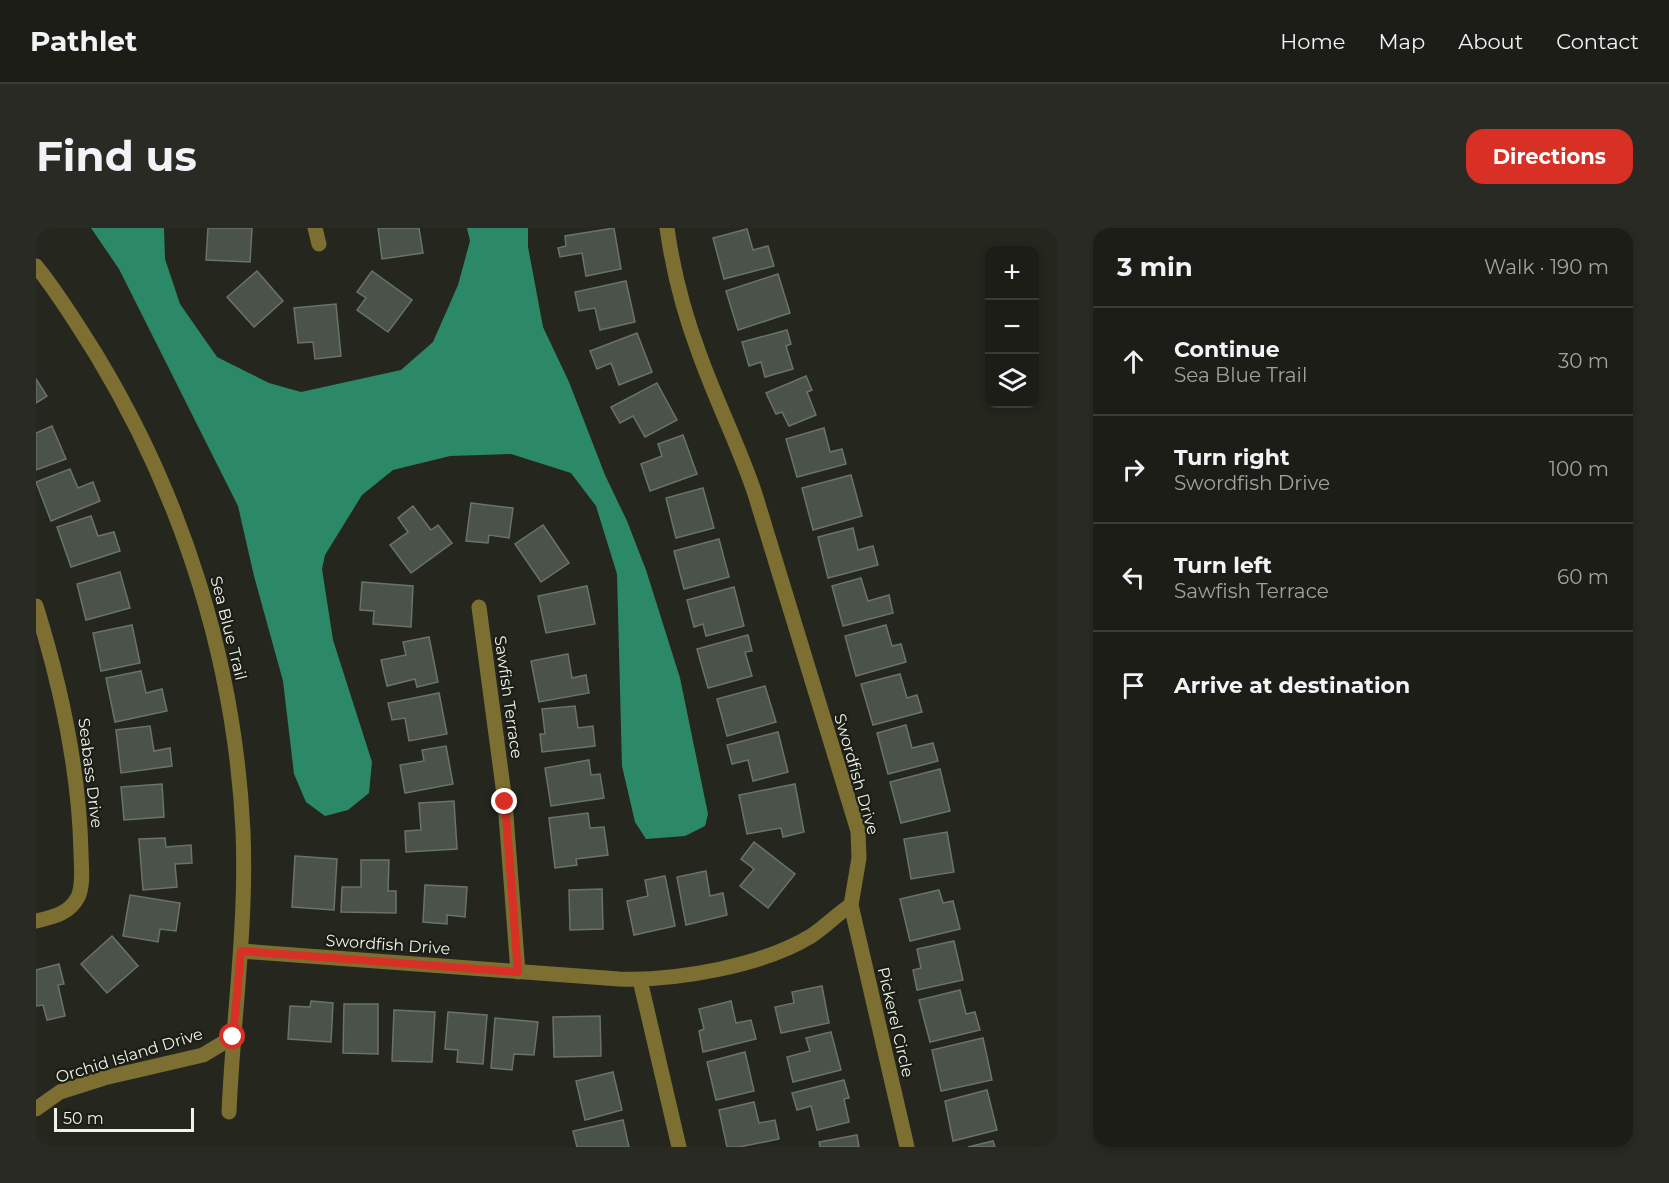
<!DOCTYPE html>
<html lang="en">
<head>
<meta charset="utf-8">
<style>
  :root { --surface:#1c1d16; --page:#292a23; --text:#f1f3f6; --muted:#a0a2a1; --line:#3a3b35; --accent:#d93025 }
  body { margin:0; font-family:Montserrat,sans-serif; background:var(--page); color:var(--text) }
  .controls { position:absolute; right:18px; top:18px; display:grid; overflow:hidden; border-radius:12px; box-shadow:0 3px 9px #0003 }
  .controls button { width:54px; height:54px; display:grid; place-items:center; padding:0; border:0; border-bottom:2px solid var(--line); background:var(--surface); color:var(--text); font:30px sans-serif }
  .scale { position:absolute; left:18px; bottom:15px; width:140px; box-sizing:border-box; padding-left:6px; border:3px solid #f0f2eb; border-top:0; font-size:16px; line-height:21px; white-space:nowrap; color:#f0f2eb; -webkit-text-stroke:4px #1b1e15; paint-order:stroke }
  .stop { position:absolute; width:18px; height:18px; margin:-14px; border:4px solid #d93025; border-radius:50%; background:#fff }
  .stop.end { background:#d93025; border-color:#fff; box-shadow:0 2px 6px #0008 }
  .list { margin:0; padding:0; list-style:none }
  h2 { display:flex; justify-content:space-between; align-items:center; height:78px; margin:0; padding:0 24px; font-size:26px }
  h2 small { font-size:20px; font-weight:400; color:var(--muted) }
  .list li { display:grid; grid-template-columns:39px 1fr auto; gap:18px; align-items:center; box-sizing:border-box; height:108px; padding:0 24px; border-top:2px solid var(--line) }
  .list b { display:block; font-size:22px; white-space:nowrap }
  .list p { margin:0; font-size:20px; white-space:nowrap; color:var(--muted) }
  .list em { font-size:20px; font-style:normal; color:var(--muted) }
  .icon { flex:none; width:33px; height:33px; fill:none; stroke:currentColor; stroke-width:2; stroke-linecap:round; stroke-linejoin:round }
  .map { position:relative; flex:none; width:1021px; height:919px; overflow:hidden; border-radius:18px }
  header { display:flex; align-items:center; gap:36px; box-sizing:border-box; height:84px; padding:0 30px; background:var(--surface); border-bottom:2px solid var(--line) }
  header strong { font-size:28px }
  nav { display:flex; gap:33px; margin-inline-start:auto; font-size:21px }
  .intro { display:flex; align-items:center; justify-content:space-between; box-sizing:border-box; height:144px; padding:0 36px }
  h1 { margin:0; font-size:42px }
  .button { padding:15px 27px; border-radius:18px; background:var(--accent); color:#fff; font-size:21px; font-weight:700 }
  main { display:flex; gap:36px; padding:0 36px }
  aside { flex:1; background:var(--surface); border-radius:18px; box-shadow:0 3px 9px #0003 }
  .map>svg:first-child { display:block }
</style>
</head>
<body>
<header>
<strong>Pathlet</strong>
<nav><a>Home</a><a>Map</a><a>About</a><a>Contact</a></nav>
</header>
<div class="intro"><h1>Find us</h1><a class="button">Directions</a></div>
<main>
<div class="map">
<svg width="1021" height="919" viewBox="0 0 1021 919">
  <rect width="100%" height="100%" fill="#25271e"/>
  <polygon fill="#2c8968" points="55,0 128,0 129,31 144,76 181,129 233,155 265,164 365,142 397,114 422,57 434,13 431,0 492,0 492,19 507,99 533,154 569,247 591,293 610,342 644,450 672,586 669,598 649,608 610,611 599,594 586,538 581,346 560,278 535,245 475,226 414,228 357,242 326,267 289,327 286,341 297,412 336,534 333,565 312,582 289,588 270,574 258,546 247,453 218,348 202,278 83,41"/>
  <g fill="#4a524a" stroke="#6a7369" stroke-width="1.5">
    <polygon points="172,0 216,0 214,34 170,32"/>
    <polygon points="342,0 383,0 387,25 346,31"/>
    <polygon points="578,0 585,41 550,48 546,25 524,29 522,20 530,18 529,8"/>
    <polygon points="711,1 717,22 732,18 738,38 688,51 677,10"/>
    <polygon points="221,43 247,73 218,99 191,69"/>
    <polygon points="336,43 376,72 352,104 321,82 330,70 321,64"/>
    <polygon points="742,46 754,85 702,102 690,63"/>
    <polygon points="590,53 599,94 564,102 559,80 543,83 539,64"/>
    <polygon points="300,76 305,128 279,131 277,114 262,115 258,80"/>
    <polygon points="751,102 755,116 750,118 757,141 729,149 725,134 713,138 706,114"/>
    <polygon points="601,105 616,144 583,157 575,135 561,141 554,123"/>
    <polygon points="770,148 776,162 771,164 780,187 753,198 746,184 740,186 730,165"/>
    <polygon points="0,151 11,168 0,175"/>
    <polygon points="621,155 641,192 609,209 597,188 584,195 575,179"/>
    <polygon points="16,198 30,231 0,242 0,205"/>
    <polygon points="788,200 794,224 806,221 810,236 761,249 750,211"/>
    <polygon points="647,207 661,246 614,263 605,236 626,228 622,216"/>
    <polygon points="34,241 42,260 57,254 64,273 15,293 0,254"/>
    <polygon points="815,247 826,288 777,302 766,260"/>
    <polygon points="667,260 678,300 640,310 630,270"/>
    <polygon points="435,275 477,280 473,310 453,307 452,315 430,313"/>
    <polygon points="377,278 395,302 402,297 416,315 375,345 354,317 372,304 362,290"/>
    <polygon points="55,288 62,308 78,304 84,323 35,339 21,299"/>
    <polygon points="507,297 533,335 505,354 479,316"/>
    <polygon points="817,300 822,322 837,318 842,337 792,350 782,309"/>
    <polygon points="683,311 693,349 648,361 638,323"/>
    <polygon points="84,344 94,380 50,392 41,356"/>
    <polygon points="825,350 832,373 853,367 857,385 807,398 796,358"/>
    <polygon points="326,354 377,358 375,399 337,396 338,383 324,382"/>
    <polygon points="551,358 559,396 510,405 502,368"/>
    <polygon points="698,359 708,398 670,408 667,396 658,399 651,372"/>
    <polygon points="96,397 104,435 65,443 57,405"/>
    <polygon points="850,397 856,418 865,416 870,434 820,448 809,408"/>
    <polygon points="712,407 716,423 709,424 716,448 672,460 661,421"/>
    <polygon points="393,409 402,454 381,459 379,451 351,458 345,432 370,427 367,414"/>
    <polygon points="532,426 536,450 550,447 553,465 503,474 495,433"/>
    <polygon points="105,443 110,465 126,461 131,483 79,494 70,450"/>
    <polygon points="864,446 871,470 881,467 886,484 837,497 825,456"/>
    <polygon points="729,458 740,494 691,508 681,471"/>
    <polygon points="403,465 411,506 373,513 369,490 356,492 352,475"/>
    <polygon points="539,478 542,500 557,498 559,518 506,524 504,506 509,506 506,481"/>
    <polygon points="870,497 876,520 897,515 902,533 852,546 841,505"/>
    <polygon points="114,498 118,523 134,520 136,538 85,545 80,502"/>
    <polygon points="742,504 752,544 717,553 712,532 696,536 691,517"/>
    <polygon points="410,518 417,556 369,565 364,537 388,533 386,522"/>
    <polygon points="553,532 555,547 564,546 568,570 515,578 509,540"/>
    <polygon points="904,541 914,583 865,595 854,554"/>
    <polygon points="126,556 128,589 88,592 85,559"/>
    <polygon points="759,556 768,604 747,609 745,600 711,606 703,567"/>
    <polygon points="418,573 421,621 370,624 369,603 385,602 383,575"/>
    <polygon points="552,585 554,600 568,599 572,627 540,631 541,637 519,640 513,590"/>
    <polygon points="911,604 918,644 875,651 868,611"/>
    <polygon points="129,610 130,619 155,617 156,635 139,636 141,659 107,662 103,611"/>
    <polygon points="718,614 759,646 732,680 704,658 718,641 705,631"/>
    <polygon points="259,628 301,631 298,682 256,679"/>
    <polygon points="325,632 353,632 352,663 360,663 360,685 305,684 306,659 325,659"/>
    <polygon points="670,643 674,668 687,665 691,687 650,697 641,649"/>
    <polygon points="629,648 639,698 598,707 591,673 612,668 609,652"/>
    <polygon points="389,657 431,659 429,689 411,687 411,696 387,694"/>
    <polygon points="566,661 567,701 534,702 533,662"/>
    <polygon points="903,662 907,675 917,673 924,701 874,713 864,671"/>
    <polygon points="94,667 144,675 140,703 124,701 122,714 87,708"/>
    <polygon points="76,708 102,738 71,765 45,736"/>
    <polygon points="918,713 927,752 881,762 877,742 885,740 881,721"/>
    <polygon points="23,736 28,756 22,757 29,788 11,792 7,777 0,778 0,742"/>
    <polygon points="786,758 793,795 745,805 739,779 758,775 756,764"/>
    <polygon points="924,762 930,786 939,784 944,802 894,814 883,772"/>
    <polygon points="275,773 297,775 295,814 252,811 254,778 274,779"/>
    <polygon points="695,773 700,795 715,792 720,811 667,824 663,803 668,801 663,781"/>
    <polygon points="308,776 342,776 342,826 307,825"/>
    <polygon points="358,782 399,784 396,834 356,833"/>
    <polygon points="412,784 451,787 447,836 421,834 422,822 409,821"/>
    <polygon points="564,788 565,828 518,829 517,789"/>
    <polygon points="459,790 502,794 498,827 478,826 476,842 455,840"/>
    <polygon points="795,804 805,842 757,854 751,829 774,823 770,810"/>
    <polygon points="947,810 956,852 905,863 896,822"/>
    <polygon points="709,824 718,863 680,872 671,834"/>
    <polygon points="577,844 586,882 549,892 540,853"/>
    <polygon points="808,852 813,870 808,871 813,894 781,902 775,878 761,882 756,865"/>
    <polygon points="951,862 961,902 917,913 909,873"/>
    <polygon points="718,874 723,895 739,892 743,911 703,919 691,919 683,882"/>
    <polygon points="587,892 593,919 541,919 537,903"/>
    <polygon points="821,907 823,919 784,919 783,914"/>
    <polygon points="957,913 959,919 932,919"/>
  </g>
  <g fill="none" stroke-linecap="round" stroke-linejoin="round">
    <g stroke="#7c6f31" stroke-width="15">
      <polyline points="279,0 283,16"/>
      <path d="M 0,38 C 23,66 42,98 61,128 C 148,272 199,436 207,603 C 211,697 197,790 193,884"/>
      <path d="M 0,378 C 25,458 43,540 45,624 C 45,638 48,656 42,669 C 33,686 17,689 0,693"/>
      <polyline points="443,379 469,574 482,744"/>
      <polyline points="815,677 871,919"/>
      <path d="M 205,723 L 583,751 C 640,753 726,738 775,708 C 789,699 801,686 815,677 L 823,630 L 822,603 L 719,266 C 703,218 680,173 663,125 C 648,85 637,43 631,0"/>
      <polyline points="604,752 643,919"/>
      <polyline points="0,881 24,864 68,850 167,827 197,809"/>
    </g>
  </g>
  <g fill="none" stroke-linecap="round" stroke-linejoin="round">
    <polyline stroke="#d93025" stroke-width="8" points="197,809 205,723 482,744 469,574"/>
  </g>
  <g text-anchor="middle" stroke-width="4.5" stroke-linejoin="round" paint-order="stroke">
    <g font-size="16" fill="#f0f2eb" stroke="#1b1e15">
      <text transform="translate(193 400) rotate(76)" y="6">Sea Blue Trail</text>
      <text transform="translate(473 469) rotate(82)" y="6">Sawfish Terrace</text>
      <text transform="translate(55 545) rotate(83)" y="6">Seabass Drive</text>
      <text transform="translate(821 546) rotate(74)" y="6">Swordfish Drive</text>
      <text transform="translate(352 716) rotate(4)" y="6">Swordfish Drive</text>
      <text transform="translate(860 794) rotate(77)" y="6">Pickerel Circle</text>
      <text transform="translate(93 827) rotate(-17)" y="6">Orchid Island Drive</text>
    </g>
  </g>
</svg>
<div class="controls">
<button>+</button>
<button>−</button>
<button><svg class="icon" aria-label="layers" viewBox="0 0 24 24"><path d="M12 4l9 5-9 5-9-5zM3 14l9 5 9-5"/></svg></button>
</div>
<div class="scale">50 m</div>
<div class="stop" style="left:197px;top:809px"></div>
<div class="stop end" style="left:469px;top:574px"></div>
</div>
<aside>
<h2>3 min<small>Walk · 190 m</small></h2>
<ul class="list">
<li><svg class="icon" aria-label="ahead" viewBox="0 0 24 24"><path d="M12 20V5M6 11l6-6 6 6"/></svg><div><b>Continue</b><p>Sea Blue Trail</p></div><em>30 m</em></li>
<li><svg class="icon" aria-label="right" viewBox="0 0 24 24"><path d="M7 20v-9h11M14 6l5 5-5 5"/></svg><div><b>Turn right</b><p>Swordfish Drive</p></div><em>100 m</em></li>
<li><svg class="icon" aria-label="left" viewBox="0 0 24 24"><path d="M17 20v-9H6M10 6l-5 5 5 5"/></svg><div><b>Turn left</b><p>Sawfish Terrace</p></div><em>60 m</em></li>
<li><svg class="icon" aria-label="arrive" viewBox="0 0 24 24"><path d="M6 21V4h12l-3 4 3 4H6"/></svg><div><b>Arrive at destination</b></div></li>
</ul>
</aside>
</main>
</body>
</html>
